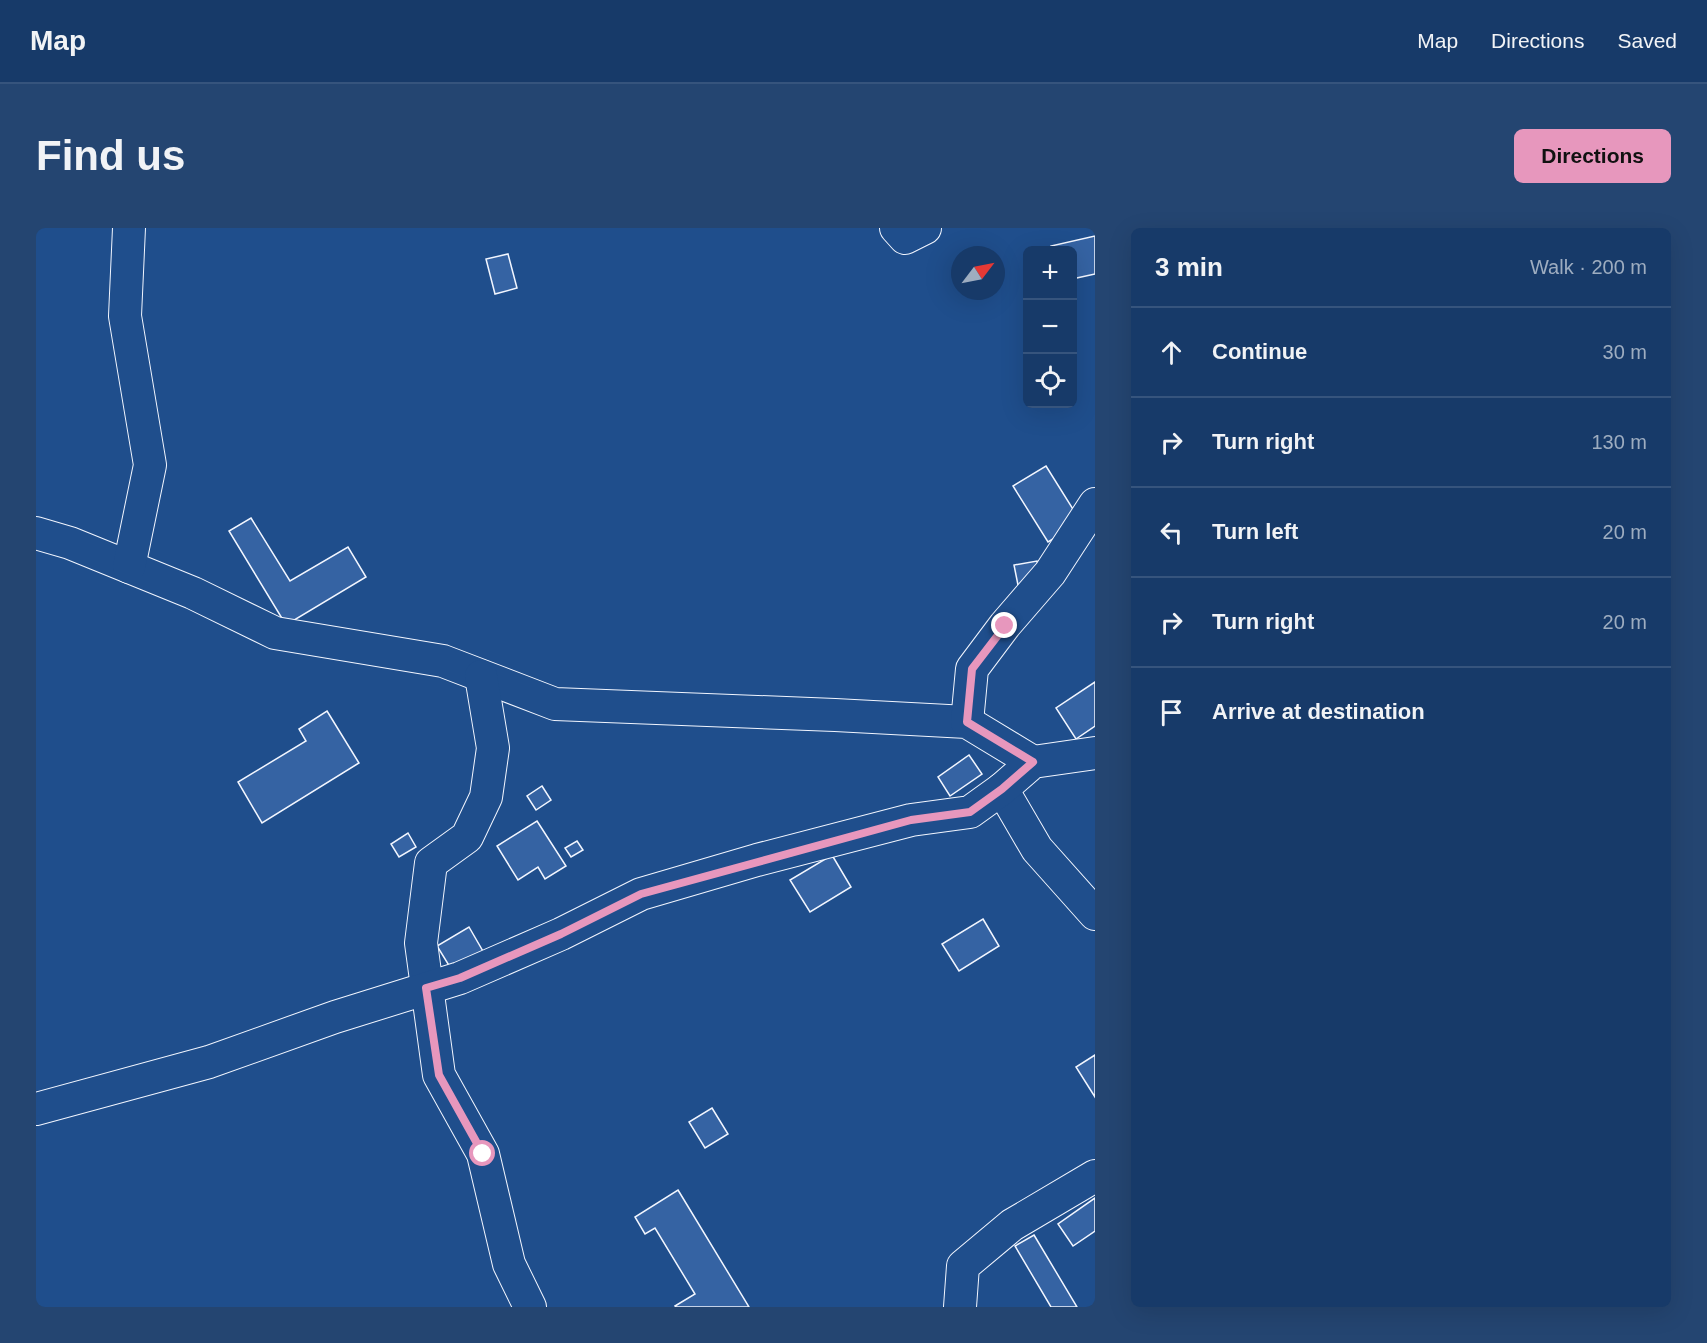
<!DOCTYPE html>
<html lang="en">
<head>
<meta charset="utf-8">
<style>
  :root { --surface:#173a69; --page:#244571; --text:#f1f3f6; --muted:#9eadc0; --line:#36547d; --accent:#e797bd }
  body { margin:0; font-family:Arial,sans-serif; background:var(--page); color:var(--text) }
  .controls { position:absolute; right:18px; top:18px; display:grid; overflow:hidden; border-radius:9px; box-shadow:0 6px 24px #0002 }
  .controls button { width:54px; height:54px; display:grid; place-items:center; padding:0; border:0; border-bottom:2px solid var(--line); background:var(--surface); color:var(--text); font:30px sans-serif }
  .compass { position:absolute; left:915px; top:18px; width:54px; height:54px; border-radius:50%; background:var(--surface); box-shadow:0 6px 24px #0002; rotate:58deg }
  .stop { position:absolute; width:18px; height:18px; margin:-14px; border:4px solid #e797bd; border-radius:50%; background:#fff }
  .stop.end { background:#e797bd; border-color:#fff; box-shadow:0 2px 6px #0008 }
  .list { margin:0; padding:0; list-style:none }
  h2 { display:flex; justify-content:space-between; align-items:center; height:78px; margin:0; padding:0 24px; font-size:26px }
  h2 small { font-size:20px; font-weight:400; color:var(--muted) }
  .list li { display:grid; grid-template-columns:39px 1fr auto; gap:18px; align-items:center; box-sizing:border-box; height:90px; padding:0 24px; border-top:2px solid var(--line) }
  .list b { display:block; font-size:22px; white-space:nowrap }
  .list em { font-size:20px; font-style:normal; color:var(--muted) }
  .icon { flex:none; width:33px; height:33px; fill:none; stroke:currentColor; stroke-width:2; stroke-linecap:round; stroke-linejoin:round }
  .map { position:relative; flex:none; width:1059px; height:1079px; overflow:hidden; border-radius:9px }
  header { display:flex; align-items:center; gap:36px; box-sizing:border-box; height:84px; padding:0 30px; background:var(--surface); border-bottom:2px solid var(--line) }
  header strong { font-size:28px }
  nav { display:flex; gap:33px; margin-inline-start:auto; font-size:21px }
  .intro { display:flex; align-items:center; justify-content:space-between; box-sizing:border-box; height:144px; padding:0 36px }
  h1 { margin:0; font-size:42px }
  .button { padding:15px 27px; border-radius:9px; background:var(--accent); color:#111; font-size:21px; font-weight:700 }
  main { display:flex; gap:36px; padding:0 36px }
  aside { flex:1; background:var(--surface); border-radius:9px; box-shadow:0 6px 24px #0002 }
  .map>svg:first-child { display:block }
</style>
</head>
<body>
<header>
<strong>Map</strong>
<nav><a>Map</a><a>Directions</a><a>Saved</a></nav>
</header>
<div class="intro"><h1>Find us</h1><a class="button">Directions</a></div>
<main>
<div class="map">
<svg width="1059" height="1079" viewBox="0 0 1059 1079">
  <rect width="100%" height="100%" fill="#1f4e8c"/>
  <g fill="#3563a3" stroke="#f2f6ff" stroke-width="1.5">
    <polygon points="1059,8 1059,46 1036,51 1036,22 1016,22 1015,18"/>
    <polygon points="472,26 481,60 459,66 450,31"/>
    <polygon points="1010,238 1045,294 1012,314 977,258"/>
    <polygon points="215,290 254,353 312,319 330,349 250,397 193,303"/>
    <polygon points="1001,333 1006,352 982,357 978,337"/>
    <polygon points="1059,454 1059,498 1040,511 1020,480"/>
    <polygon points="291,483 323,535 226,595 202,554 270,513 263,501"/>
    <polygon points="933,527 946,546 914,568 902,549"/>
    <polygon points="506,558 515,572 500,582 491,568"/>
    <polygon points="501,593 530,638 509,651 502,639 482,652 461,618"/>
    <polygon points="372,605 380,619 363,629 355,616"/>
    <polygon points="541,613 547,622 535,629 529,620"/>
    <polygon points="796,627 815,659 774,684 754,652"/>
    <polygon points="947,691 963,718 923,743 906,716"/>
    <polygon points="433,699 448,725 417,744 401,718"/>
    <polygon points="1059,827 1059,869 1040,839"/>
    <polygon points="676,880 692,906 669,920 653,894"/>
    <polygon points="642,962 713,1079 640,1079 639,1078 659,1066 619,1000 609,1006 599,989"/>
    <polygon points="1059,970 1059,1003 1037,1018 1022,996"/>
    <polygon points="998,1007 1041,1079 1015,1079 979,1018"/>
  </g>
  <g fill="none" stroke-linecap="round" stroke-linejoin="round">
    <g stroke="#f2f6ff" stroke-width="34">
      <g id="minor">
        <polyline points="860,0 869,10 889,0"/>
        <polyline points="0,305 34,315 157,365 239,405 407,433 519,476 799,487 931,494 997,534"/>
        <polyline points="93,339 114,237 89,88 93,0"/>
        <polyline points="445,448 457,520 450,569 431,609 395,635 385,715 403,847 447,926 473,1036 494,1079"/>
        <polyline points="931,494 936,441 969,397 1014,345 1059,276"/>
        <polyline points="966,561 1001,621 1059,686"/>
        <polyline points="0,881 173,834 299,789 424,750 525,706 605,666 721,632 875,592 934,584 966,561 997,534 1059,525"/>
        <polyline points="924,1079 927,1038 976,997 1059,948"/>
      </g>
    </g>
    <use href="#minor" stroke="#1f4e8c" stroke-width="32"/>
  </g>
  <g fill="none" stroke-linecap="round" stroke-linejoin="round">
    <polyline stroke="#e797bd" stroke-width="8" points="447,926 403,847 390,760 424,750 525,706 605,666 875,592 934,584 966,561 997,534 931,494 936,441 969,398"/>
  </g>
</svg>
<div class="controls">
<button>+</button>
<button>−</button>
<button><svg class="icon" aria-label="locate" viewBox="0 0 24 24"><circle cx="12" cy="12" r="6"/><path d="M12 2v4M12 18v4M2 12h4M18 12h4"/></svg></button>
</div>
<svg class="compass" viewBox="-18 -18 36 36"><path d="M0-13l5 13h-10z" fill="#e53935"/><path d="M0 13l5-13h-10z" fill="#9eadc0"/></svg>
<div class="stop" style="left:447px;top:926px"></div>
<div class="stop end" style="left:969px;top:398px"></div>
</div>
<aside>
<h2>3 min<small>Walk · 200 m</small></h2>
<ul class="list">
<li><svg class="icon" aria-label="ahead" viewBox="0 0 24 24"><path d="M12 20V5M6 11l6-6 6 6"/></svg><div><b>Continue</b></div><em>30 m</em></li>
<li><svg class="icon" aria-label="right" viewBox="0 0 24 24"><path d="M7 20v-9h11M14 6l5 5-5 5"/></svg><div><b>Turn right</b></div><em>130 m</em></li>
<li><svg class="icon" aria-label="left" viewBox="0 0 24 24"><path d="M17 20v-9H6M10 6l-5 5 5 5"/></svg><div><b>Turn left</b></div><em>20 m</em></li>
<li><svg class="icon" aria-label="right" viewBox="0 0 24 24"><path d="M7 20v-9h11M14 6l5 5-5 5"/></svg><div><b>Turn right</b></div><em>20 m</em></li>
<li><svg class="icon" aria-label="arrive" viewBox="0 0 24 24"><path d="M6 21V4h12l-3 4 3 4H6"/></svg><div><b>Arrive at destination</b></div></li>
</ul>
</aside>
</main>
</body>
</html>
